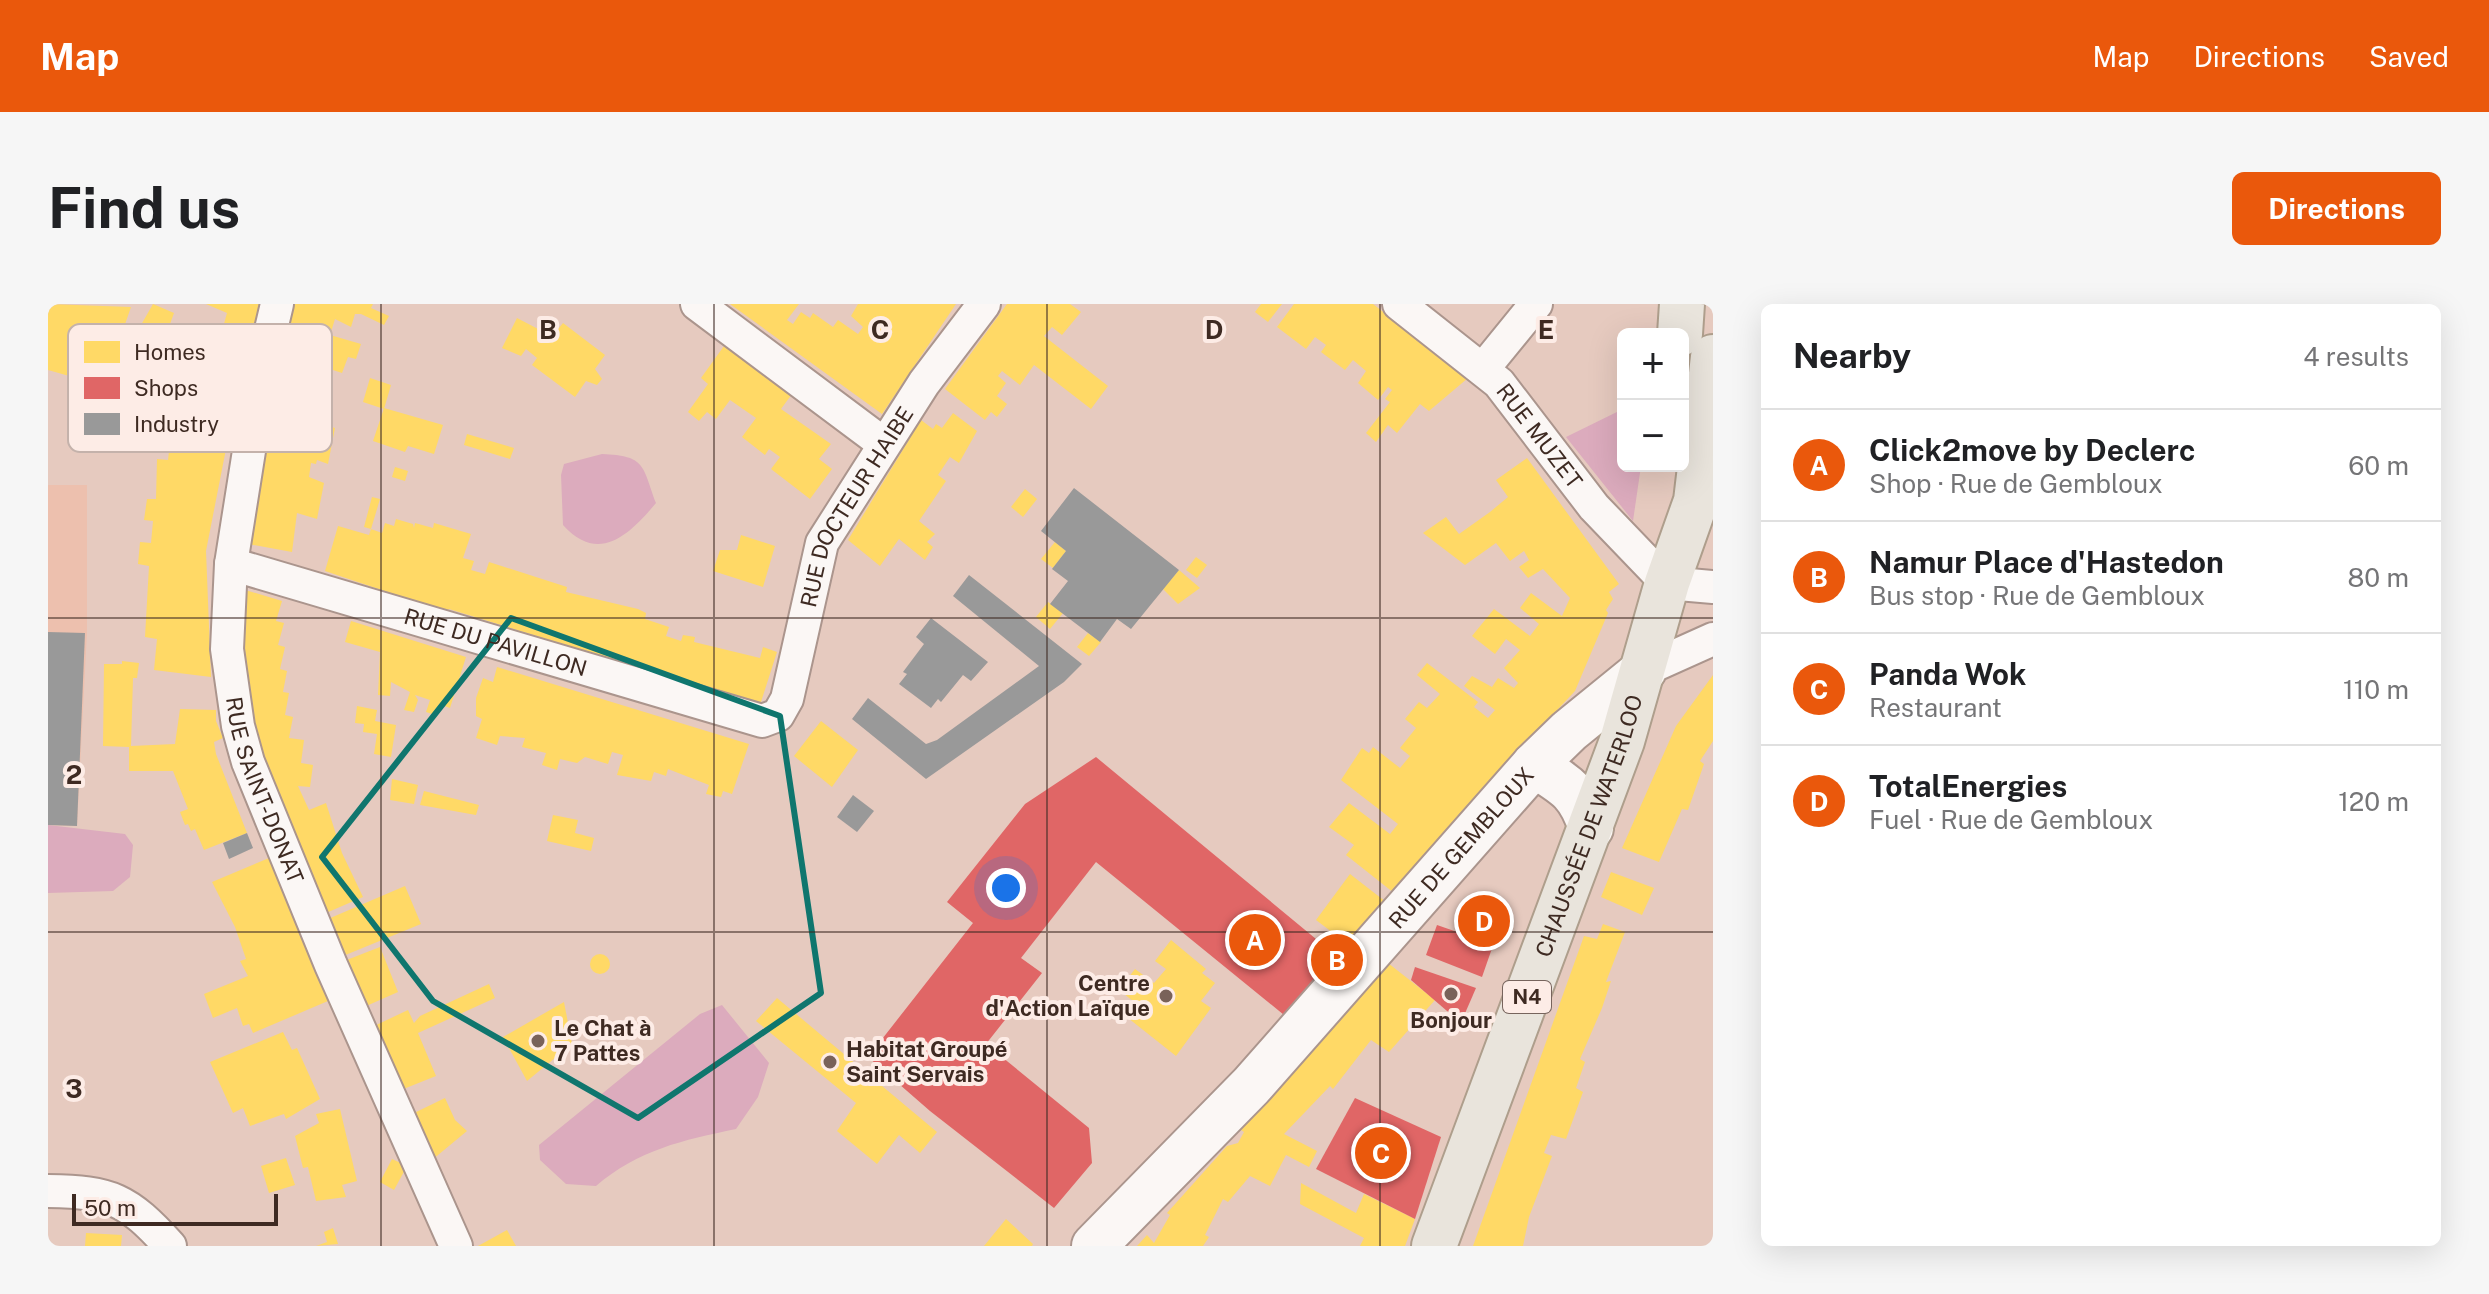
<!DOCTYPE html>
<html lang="en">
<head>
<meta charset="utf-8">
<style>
  :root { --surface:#fff; --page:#f6f6f6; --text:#202124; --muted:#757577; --line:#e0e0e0; --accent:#ea580c }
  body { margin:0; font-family:"Public Sans",sans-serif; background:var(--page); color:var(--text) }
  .controls { position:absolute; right:24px; top:24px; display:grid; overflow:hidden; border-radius:12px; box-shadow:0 8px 32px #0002 }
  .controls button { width:72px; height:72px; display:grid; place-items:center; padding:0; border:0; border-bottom:2px solid var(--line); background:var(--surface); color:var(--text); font:40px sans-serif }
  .scale { position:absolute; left:24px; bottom:20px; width:206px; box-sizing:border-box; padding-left:8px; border:4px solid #3e2a22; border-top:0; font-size:22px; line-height:28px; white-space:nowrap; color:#3e2a22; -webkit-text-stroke:6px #fdece6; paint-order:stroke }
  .you { position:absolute; left:958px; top:584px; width:28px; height:28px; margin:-20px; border:6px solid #fff; border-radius:50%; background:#1a73e8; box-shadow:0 0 0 12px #1a73e833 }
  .badge { display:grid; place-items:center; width:52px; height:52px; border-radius:50%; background:var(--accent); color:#fff; font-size:26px; font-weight:700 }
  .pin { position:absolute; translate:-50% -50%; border:4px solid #fff; box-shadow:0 2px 8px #0006 }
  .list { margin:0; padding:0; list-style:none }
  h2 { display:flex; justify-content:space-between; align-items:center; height:104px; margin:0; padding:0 32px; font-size:34px }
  h2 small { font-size:26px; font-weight:400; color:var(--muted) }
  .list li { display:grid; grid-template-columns:52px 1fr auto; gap:24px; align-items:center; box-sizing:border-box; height:112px; padding:0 32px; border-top:2px solid var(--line) }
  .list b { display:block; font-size:30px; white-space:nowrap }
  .list p { margin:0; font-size:26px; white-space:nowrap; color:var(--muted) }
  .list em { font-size:26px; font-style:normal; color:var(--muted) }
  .map { position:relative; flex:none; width:1665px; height:942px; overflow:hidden; border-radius:12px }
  header { display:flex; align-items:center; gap:48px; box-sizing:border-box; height:112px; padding:0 40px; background:var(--accent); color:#fff }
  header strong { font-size:38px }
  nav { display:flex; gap:44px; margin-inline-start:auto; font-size:28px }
  .intro { display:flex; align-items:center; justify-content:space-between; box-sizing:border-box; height:192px; padding:0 48px }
  h1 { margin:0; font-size:56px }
  .button { padding:20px 36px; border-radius:12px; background:var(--accent); color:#fff; font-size:28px; font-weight:700 }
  main { display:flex; gap:48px; padding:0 48px }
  aside { flex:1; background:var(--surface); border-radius:12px; box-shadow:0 8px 32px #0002 }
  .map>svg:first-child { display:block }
</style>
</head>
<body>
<header>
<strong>Map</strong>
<nav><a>Map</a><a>Directions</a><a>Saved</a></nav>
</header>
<div class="intro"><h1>Find us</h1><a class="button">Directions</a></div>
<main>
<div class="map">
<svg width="1665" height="942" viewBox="0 0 1665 942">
  <rect width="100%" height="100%" fill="#e6cabf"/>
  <polygon fill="#edc0ae" points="0,181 39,181 39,328 29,522 0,521"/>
  <g fill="#dcabbd">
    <polygon points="1575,105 1575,162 1593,162 1585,217 1518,133"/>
    <path d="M 554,150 C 598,152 594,161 608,199 C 582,230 551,261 515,221 L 513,171 L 516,160 Z"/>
    <polygon points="0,521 77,530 85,541 82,573 65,587 0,589"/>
    <path d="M 674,701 L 721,759 L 710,793 L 688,825 C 635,836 590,846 548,882 L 518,880 L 492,856 L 491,841 L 652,710 Z"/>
  </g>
  <g fill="#ffd966">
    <polygon points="0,0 83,3 74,29 61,25 46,79 0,66"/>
    <polygon points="105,0 126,9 114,42 108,39 105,49 108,59 122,62 122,57 148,62 146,84 189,89 158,247 163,373 106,366 109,335 97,333 101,262 90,260 92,238 103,239 105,217 96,216 99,195 108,195 109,155 120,156 125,112 108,110 110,97 126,98 128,83 68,76 70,55 81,39 88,42 96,22 93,21"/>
    <polygon points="158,0 216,0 207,29 200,27 190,72 163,66 179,9"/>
    <polygon points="246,0 325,0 323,4 341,12 336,21 313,10 307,10 303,23 287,15 282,31 313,40 308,55 300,53 294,69 273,62 267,84 225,71"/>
    <polygon points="682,0 751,0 739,16 745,20 753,8 762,14 765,9 785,23 790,16 810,30 815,23 803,12 810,0 908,0 834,110"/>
    <polygon points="959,0 1022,0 1033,8 1014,31 1004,23 996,32 1060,82 1043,105 986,61 972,81 954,67 950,72 958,79 949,92 959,100 949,113 943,108 937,116 897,85"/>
    <polygon points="1213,0 1234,0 1220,18 1207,8"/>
    <polygon points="1246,0 1325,0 1420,74 1381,107 1372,100 1349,129 1340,121 1328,138 1318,129 1342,98 1337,95 1344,86 1340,83 1330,96 1310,79 1318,67 1305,56 1297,66 1273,48 1278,41 1267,33 1258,45 1229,23"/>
    <polygon points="469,14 492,26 495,21 506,30 515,19 557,51 547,65 554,75 549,81 538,77 527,93 484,61 489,54 478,45 473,52 454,44"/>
    <polygon points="676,42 744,90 733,105 783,140 771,155 784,165 762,195 723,165 732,153 721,145 717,151 694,133 708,114 682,96 668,115 659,108 651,117 640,108 660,80 653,74"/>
    <polygon points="322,74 343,81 336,105 315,98"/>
    <polygon points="221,102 287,124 280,160 269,156 268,160 263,159 261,173 276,179 269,215 249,209 244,248 200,240"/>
    <polygon points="336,104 395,121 386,150 360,142 357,148 325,137"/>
    <polygon points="905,109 929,127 911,159 902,153 890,171 898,177 871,217 887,230 879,238 885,243 877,256 851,235 832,262 800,236 873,116 885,125 888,120 894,124"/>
    <polygon points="419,130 466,144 462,155 416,141"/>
    <polygon points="1479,154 1571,280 1561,288 1565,295 1558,306 1560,309 1527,387 1438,482 1346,589 1298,551 1306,541 1281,523 1301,499 1342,530 1350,520 1293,476 1314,444 1321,449 1325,443 1352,464 1362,452 1352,444 1368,424 1357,415 1371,398 1379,404 1392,390 1369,371 1379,359 1430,398 1426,403 1440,414 1447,406 1416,382 1424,372 1444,383 1450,374 1466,384 1470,379 1456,364 1472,346 1458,335 1447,350 1424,332 1446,305 1482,332 1491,320 1472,304 1483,289 1514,312 1522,294 1495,265 1480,274 1471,263 1481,256 1476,247 1462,257 1448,239 1417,261 1375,229 1398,213 1411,230 1442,208 1460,193 1448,176"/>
    <polygon points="347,163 360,167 357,177 344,173"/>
    <polygon points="977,185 989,195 975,213 963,203"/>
    <polygon points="324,193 332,195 323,225 316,223"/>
    <polygon points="348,215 365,220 366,224 367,219 385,224 386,219 423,230 415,254 426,257 423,266 437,270 441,258 519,283 518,288 590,305 598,309 597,315 621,323 618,332 633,337 635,331 647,333 646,338 712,354 715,343 729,348 712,401 401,305 399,308 277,267 290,222 321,231 323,225 334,229 337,219 346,222"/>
    <polygon points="693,231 727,242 715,283 665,267 672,246 689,246"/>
    <polygon points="1007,238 1018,247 1005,264 993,255"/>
    <polygon points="1148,253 1159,261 1149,274 1138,266"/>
    <polygon points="1131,266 1152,284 1130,300 1115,285"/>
    <polygon points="194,285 234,297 228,317 236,319 230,341 237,343 232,365 239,367 235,388 241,389 237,411 245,413 241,434 256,436 253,459 265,461 262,483 250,482 261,506 278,499 294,549 315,593 278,609 208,432 199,384"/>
    <polygon points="1000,298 1015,309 1002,325 988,313"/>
    <polygon points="303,317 418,353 402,404 391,400 387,411 378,408 382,396 367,391 370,396 366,408 356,406 362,388 343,378 342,392 330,391 332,348 297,338"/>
    <polygon points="1040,329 1053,338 1041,352 1029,343"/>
    <polygon points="74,357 91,359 89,374 85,374 83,442 127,440 132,405 168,406 168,417 175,434 166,438 168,450 199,529 156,546 147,525 143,527 140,520 137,521 132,508 140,505 125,467 81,467 81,443 55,442 56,360 74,360"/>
    <polygon points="449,363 701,440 684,490 675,487 673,493 658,490 661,481 620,465 618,472 606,468 603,477 569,471 575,451 564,448 560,460 537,453 529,459 512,455 509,466 494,461 498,449 474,443 477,434 452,432 449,441 428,434 434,415 428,412 428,394 435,374 445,378"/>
    <polygon points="1665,371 1665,437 1652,457 1656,460 1640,506 1634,505 1611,558 1574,544 1628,422"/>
    <polygon points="309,402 329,406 327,417 348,421 343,453 326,450 329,430 315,428 316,420 307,419"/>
    <polygon points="773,417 810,446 784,483 746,452"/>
    <polygon points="344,475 370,481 366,500 342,496"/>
    <polygon points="376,487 431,501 428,511 372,501"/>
    <polygon points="505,511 530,516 527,529 546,534 543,547 499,537"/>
    <polygon points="221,554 280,697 205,729 201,720 195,722 189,704 165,714 156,690 200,672 192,657 198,655 187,623 164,578"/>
    <polygon points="1563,568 1606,584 1594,611 1553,593"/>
    <polygon points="1302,570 1338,598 1301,641 1268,616"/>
    <polygon points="357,582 373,620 295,652 280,615"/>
    <polygon points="1555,620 1577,628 1558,678 1563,677 1554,704 1532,755 1537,758 1528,784 1535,788 1518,835 1503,831 1496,849 1504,852 1481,913 1475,942 1425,942 1536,632 1549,635"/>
    <polygon points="1123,636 1158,665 1154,669 1167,679 1153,697 1163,704 1128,752 1080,714 1090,701 1071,686 1087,665 1106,679 1118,665 1107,657"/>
    <polygon points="332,643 350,688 316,703 296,657"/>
    <circle cx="552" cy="660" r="10"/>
    <polygon points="1340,659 1387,696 1341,748 1323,736 1285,785 1282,782 1236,830 1269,847 1261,863 1238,851 1222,882 1202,872 1180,898 1175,895 1157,931 1161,933 1155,942 1089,942 1099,931 1106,939 1122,911 1119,909 1179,842 1190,839 1196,828 1193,826"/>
    <polygon points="441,680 447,694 370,729 388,772 353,786 324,723 360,706 366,719 372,712"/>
    <polygon points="729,694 889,828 872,849 851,831 829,860 789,827 808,799 708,717"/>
    <polygon points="516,698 524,740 479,777 455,733"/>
    <polygon points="235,728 244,746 249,744 272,795 238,815 236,810 202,822 195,804 185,809 162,758"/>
    <polygon points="397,794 407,816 419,827 384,856 364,810"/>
    <polygon points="292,805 309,877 294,881 298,893 268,897 260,863 255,864 247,832 271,819 268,810"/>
    <polygon points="238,854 247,881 221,889 213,862"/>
    <polygon points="344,855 359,862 346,886 332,878"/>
    <polygon points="1253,879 1308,909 1316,890 1367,915 1357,942 1312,942 1316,934 1252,900"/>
    <polygon points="958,915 985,940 984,942 936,942"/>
    <polygon points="285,924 290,940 268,942 279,938 276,928"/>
    <polygon points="459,926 468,942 430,942"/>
    <polygon points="38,929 74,931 73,942 37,942"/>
  </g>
  <g fill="#e06666">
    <polygon points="1048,453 1291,654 1236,711 1048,558 973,654 994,669 938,740 1041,824 1044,859 1006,904 882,807 820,753 925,619 899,598 977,500"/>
    <polygon points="1427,599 1456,610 1434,673 1378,651 1389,621 1415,630"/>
    <polygon points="1367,663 1428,684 1415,714 1399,707 1363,676"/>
    <polygon points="1307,794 1393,833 1367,915 1268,865"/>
  </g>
  <g fill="#999">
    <polygon points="1026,184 1131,266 1083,325 1069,315 1052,338 1002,300 1020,277 1004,265 1018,247 993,227"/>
    <polygon points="921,271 1034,360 1016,378 878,475 804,415 820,394 878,440 889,436 991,362 905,292"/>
    <polygon points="883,314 940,358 923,377 915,371 893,398 890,395 883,404 851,380 859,370 855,368 876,340 868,333"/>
    <polygon points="0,328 37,329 29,522 0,521"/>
    <polygon points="805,491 826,507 809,528 789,513"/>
    <polygon points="199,529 205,544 181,555 175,539"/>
  </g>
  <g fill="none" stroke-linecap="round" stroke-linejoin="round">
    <g stroke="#ab958d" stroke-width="36">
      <g id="street">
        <path id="s1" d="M 229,0 L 215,59 L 183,260 L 179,345 L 190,422 L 200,458 L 283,661 L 408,942"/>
        <polyline points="649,0 836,140"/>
        <path id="s2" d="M 1351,0 L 1451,79 L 1546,203 L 1619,279 L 1665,283"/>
        <polyline points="1435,65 1488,0"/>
        <path id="s3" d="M 183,260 L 714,417 L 730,411 L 739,395 L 774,239 L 876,79 L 936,0"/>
        <polyline points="1596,366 1665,335"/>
        <path d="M 0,887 C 64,888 79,895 122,942"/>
      </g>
    </g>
    <g stroke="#ab958d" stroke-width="48">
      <g id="secondary">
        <path d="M 1486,461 C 1518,481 1531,487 1543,524"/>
        <path id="s4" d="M 1046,942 L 1203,782 L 1486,461 L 1521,427 L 1596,366"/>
      </g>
    </g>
    <g stroke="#ae9e8c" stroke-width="48">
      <g id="primary">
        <polyline points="1632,30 1634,0"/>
        <path id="s5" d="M 1386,942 L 1574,437 L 1619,279 L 1648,197 L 1665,53"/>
      </g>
    </g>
    <use href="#street" stroke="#fbf7f5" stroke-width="32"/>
    <use href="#secondary" stroke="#fbf7f5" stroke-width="44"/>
    <use href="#primary" stroke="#e9e4dc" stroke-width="44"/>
  </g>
  <path fill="none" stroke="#0f766e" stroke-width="6" stroke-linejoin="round" d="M 463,314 L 732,412 L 773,689 L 590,814 L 385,697 L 274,553 Z"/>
  <path fill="none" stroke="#3e2a22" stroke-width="2" stroke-opacity="0.55" d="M 333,0 L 333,942M 666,0 L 666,942M 999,0 L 999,942M 1332,0 L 1332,942M 0,314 L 1665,314M 0,628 L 1665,628"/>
  <g fill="#796259" stroke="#fdece6" stroke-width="3">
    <circle cx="1403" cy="690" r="8"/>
    <circle cx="1118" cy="692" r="8"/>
    <circle cx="490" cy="737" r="8"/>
    <circle cx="782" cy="758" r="8"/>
  </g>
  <g text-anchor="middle" stroke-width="8" stroke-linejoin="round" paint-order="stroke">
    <rect fill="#fdece6" stroke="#77645d" stroke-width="2" x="1455" y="677" width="48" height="32" rx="6"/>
    <g font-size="20" font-weight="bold" fill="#3e2a22">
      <text x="1479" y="700">N4</text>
    </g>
    <g font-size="22" fill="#3e2a22" stroke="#fdece6">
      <text dy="8" stroke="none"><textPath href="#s2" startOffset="194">RUE MUZET</textPath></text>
      <text dy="8" stroke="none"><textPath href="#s3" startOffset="796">RUE DOCTEUR HAIBE</textPath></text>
      <text dy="8" stroke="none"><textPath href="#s3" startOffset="276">RUE DU PAVILLON</textPath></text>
      <text dy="8" stroke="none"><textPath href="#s1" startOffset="496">RUE SAINT-DONAT</textPath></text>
      <text dy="8" stroke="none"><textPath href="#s5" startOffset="448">CHAUSSÉE DE WATERLOO</textPath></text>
      <text dy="8" stroke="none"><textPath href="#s4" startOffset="542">RUE DE GEMBLOUX</textPath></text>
    </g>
    <g font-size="22" font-weight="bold" fill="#3e2a22" stroke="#fdece6" text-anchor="start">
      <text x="1102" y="687" text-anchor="end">Centre<tspan x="1102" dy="25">d'Action Laïque</tspan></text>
      <text x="1403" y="724" text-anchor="middle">Bonjour</text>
      <text x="506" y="732">Le Chat à<tspan x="506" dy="25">7 Pattes</tspan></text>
      <text x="798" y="753">Habitat Groupé<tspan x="798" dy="25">Saint Servais</tspan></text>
    </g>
  </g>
  <rect x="20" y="20" width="264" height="128" rx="12" fill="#fdece6" stroke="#c4b2ab" stroke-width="2"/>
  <rect x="36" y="37" width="36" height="22" fill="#ffd966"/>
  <rect x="36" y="73" width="36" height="22" fill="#e06666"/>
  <rect x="36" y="109" width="36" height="22" fill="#999"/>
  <g font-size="22" fill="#3e2a22">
    <text x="86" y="56">Homes</text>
    <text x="86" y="92">Shops</text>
    <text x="86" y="128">Industry</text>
  </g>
  <g font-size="26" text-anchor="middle" font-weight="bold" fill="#3e2a22" stroke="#fdece6" stroke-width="8" stroke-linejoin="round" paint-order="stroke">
    <text x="500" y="35">B</text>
    <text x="832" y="35">C</text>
    <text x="1166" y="35">D</text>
    <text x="1498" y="35">E</text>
    <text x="26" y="480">2</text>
    <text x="26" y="794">3</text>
  </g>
</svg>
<div class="controls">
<button>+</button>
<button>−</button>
</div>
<div class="scale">50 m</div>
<div class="you"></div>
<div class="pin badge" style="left:1207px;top:636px">A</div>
<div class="pin badge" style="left:1289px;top:656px">B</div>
<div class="pin badge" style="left:1333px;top:849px">C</div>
<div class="pin badge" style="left:1436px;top:617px">D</div>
</div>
<aside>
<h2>Nearby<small>4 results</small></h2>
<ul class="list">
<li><span class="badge">A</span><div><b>Click2move by Declerc</b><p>Shop · Rue de Gembloux</p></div><em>60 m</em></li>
<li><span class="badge">B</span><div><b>Namur Place d'Hastedon</b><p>Bus stop · Rue de Gembloux</p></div><em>80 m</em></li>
<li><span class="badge">C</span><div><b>Panda Wok</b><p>Restaurant</p></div><em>110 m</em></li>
<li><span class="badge">D</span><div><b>TotalEnergies</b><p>Fuel · Rue de Gembloux</p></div><em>120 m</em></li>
</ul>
</aside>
</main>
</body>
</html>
